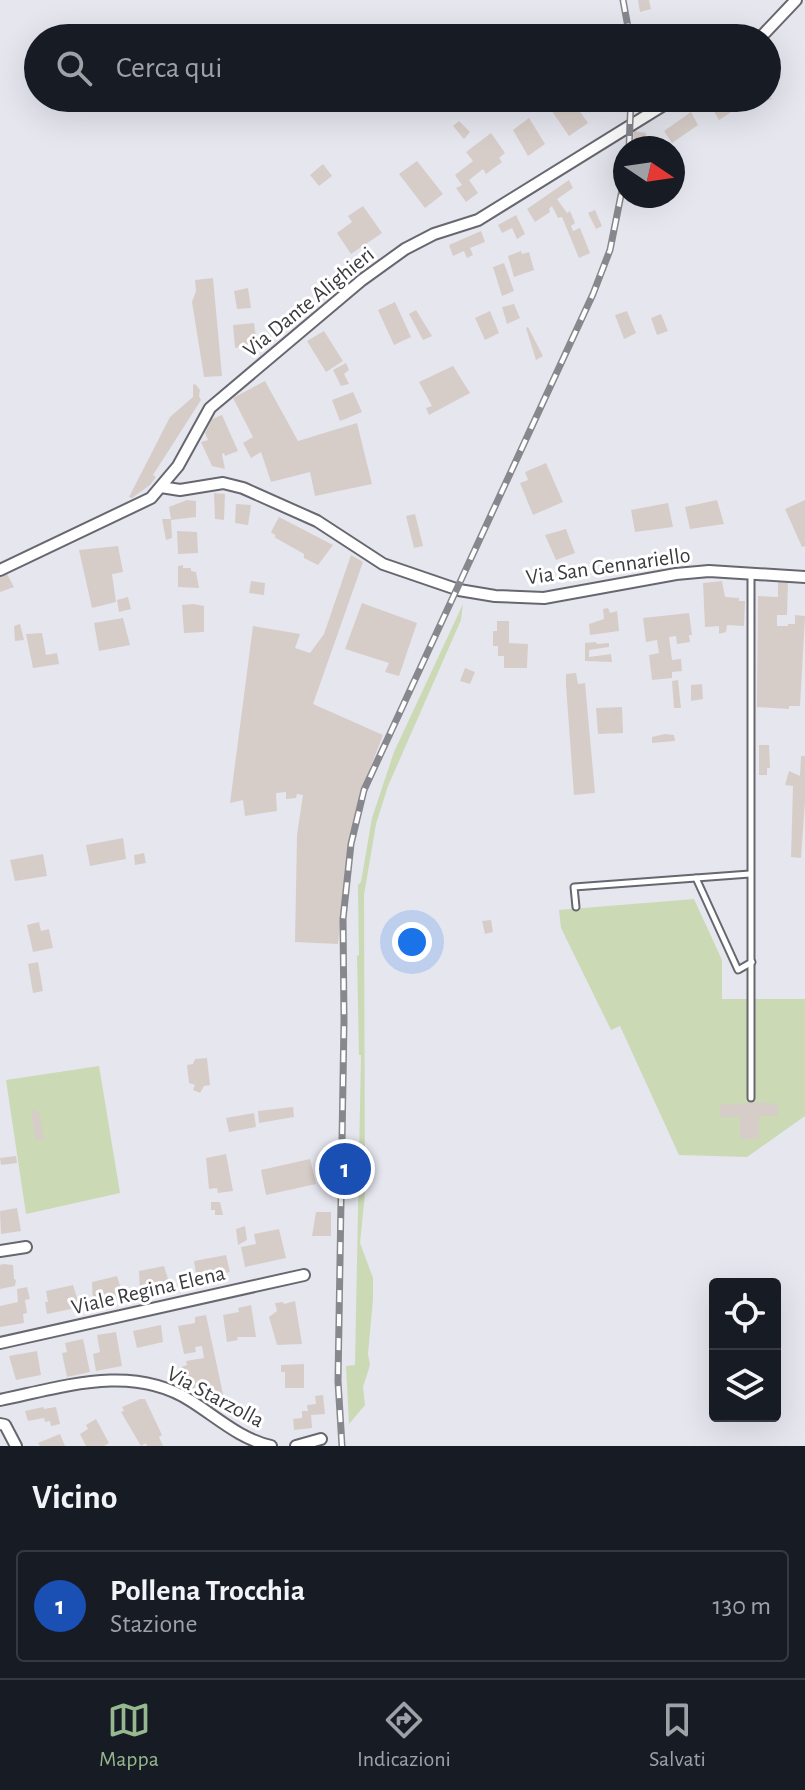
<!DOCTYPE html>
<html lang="it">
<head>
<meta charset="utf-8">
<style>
  :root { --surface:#171b24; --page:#242831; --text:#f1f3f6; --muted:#9ea1a6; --line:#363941; --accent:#96b88f }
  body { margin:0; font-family:"Alegreya Sans",sans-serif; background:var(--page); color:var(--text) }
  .controls { position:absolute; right:24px; bottom:24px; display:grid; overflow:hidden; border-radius:8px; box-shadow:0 8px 32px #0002 }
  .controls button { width:72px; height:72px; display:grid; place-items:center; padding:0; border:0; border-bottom:2px solid var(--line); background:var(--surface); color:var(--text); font:40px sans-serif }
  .compass { position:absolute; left:613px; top:136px; width:72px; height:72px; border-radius:50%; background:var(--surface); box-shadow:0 8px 32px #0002; rotate:103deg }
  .you { position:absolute; left:412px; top:942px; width:28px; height:28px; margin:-20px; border:6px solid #fff; border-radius:50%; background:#1a73e8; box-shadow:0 0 0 12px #1a73e833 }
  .badge { display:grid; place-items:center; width:52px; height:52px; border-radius:50%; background:var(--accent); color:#fff; font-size:26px; font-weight:700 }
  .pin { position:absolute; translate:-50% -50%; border:4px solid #fff; box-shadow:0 2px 8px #0006 }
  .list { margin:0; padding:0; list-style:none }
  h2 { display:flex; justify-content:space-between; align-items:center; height:104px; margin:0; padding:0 32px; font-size:34px }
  h2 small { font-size:26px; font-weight:400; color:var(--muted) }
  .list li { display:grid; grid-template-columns:52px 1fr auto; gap:24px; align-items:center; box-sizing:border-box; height:112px; margin:0 16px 16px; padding:0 16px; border:2px solid var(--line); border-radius:8px }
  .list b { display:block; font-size:30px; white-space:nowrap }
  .list p { margin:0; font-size:26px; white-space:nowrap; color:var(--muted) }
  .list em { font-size:26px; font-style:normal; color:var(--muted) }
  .icon { flex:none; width:44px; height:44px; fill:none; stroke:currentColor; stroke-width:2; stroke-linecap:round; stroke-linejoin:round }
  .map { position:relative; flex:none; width:805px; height:1446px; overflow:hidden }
  .search { position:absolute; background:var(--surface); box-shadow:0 8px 32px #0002; left:24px; right:24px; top:24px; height:88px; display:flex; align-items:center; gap:20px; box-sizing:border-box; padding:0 28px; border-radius:44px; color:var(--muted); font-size:30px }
  .sheet { height:232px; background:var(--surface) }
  nav { display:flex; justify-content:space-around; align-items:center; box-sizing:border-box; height:112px; border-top:2px solid var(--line); background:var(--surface); font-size:22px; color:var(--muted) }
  nav a { display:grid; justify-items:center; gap:4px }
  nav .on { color:var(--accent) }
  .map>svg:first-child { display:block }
</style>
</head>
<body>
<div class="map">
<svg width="805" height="1446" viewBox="0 0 805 1446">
  <rect width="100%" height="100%" fill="#e6e6ef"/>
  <g fill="#cbd9b5">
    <polygon points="463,604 461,620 388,786 376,824 364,895 365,1193 360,1243 373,1278 373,1299 368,1354 370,1365 363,1387 365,1405 349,1424 346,1366 355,1365 361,1055 359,1055 357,956 359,955 358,885 361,882 372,818 394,752"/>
    <polygon points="694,899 722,960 722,999 805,999 805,1116 747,1157 679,1155 620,1026 611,1030 561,928 559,910"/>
    <polygon points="99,1066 120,1193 26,1214 6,1080"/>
  </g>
  <g fill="#d7cdc8">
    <polygon points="638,0 649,0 651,9 640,12"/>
    <polygon points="543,98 553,98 561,110 573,102 588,123 569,136"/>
    <polygon points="712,98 729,98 736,109 719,120 708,101"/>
    <polygon points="744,98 773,98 749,109"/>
    <polygon points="691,112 698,125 672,143 664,131"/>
    <polygon points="529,118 545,144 528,156 513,130"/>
    <polygon points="459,121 470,132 464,139 453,126"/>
    <polygon points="634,131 646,133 645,145 633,144"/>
    <polygon points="491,133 505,153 499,158 502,162 486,174 483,169 469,180 478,193 466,202 456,188 462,185 455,175 473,161 466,152"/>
    <polygon points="417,161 443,194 425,208 399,174"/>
    <polygon points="323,164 332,176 319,186 310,175"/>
    <polygon points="569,180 573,188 557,199 567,213 570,211 575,223 571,226 573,231 580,228 590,253 579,258 562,217 558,218 552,206 549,209 550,212 535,222 527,209"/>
    <polygon points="363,206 382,233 351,254 337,233 352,222 348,216"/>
    <polygon points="595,210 602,226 596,229 588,213"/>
    <polygon points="516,215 525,234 517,239 512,228 502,233 498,225"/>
    <polygon points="481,231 485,242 470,248 473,255 467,258 464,251 453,256 449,245"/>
    <polygon points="521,251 522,254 529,252 534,270 514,277 508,256"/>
    <polygon points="504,263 514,291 502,296 493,267"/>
    <polygon points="213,278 222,376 204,377 192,302 196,291 195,280"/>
    <polygon points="248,288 251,308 237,309 234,291"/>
    <polygon points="395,302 411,337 394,345 378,310"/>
    <polygon points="514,304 520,318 507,324 502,307"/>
    <polygon points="416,310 432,336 423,340 409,314"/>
    <polygon points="490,311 499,333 485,340 475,318"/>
    <polygon points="627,311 636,333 624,339 615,315"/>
    <polygon points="661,314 668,331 657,335 651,318"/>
    <polygon points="254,323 257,344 235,348 233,325"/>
    <polygon points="528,327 543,356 536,360 526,328"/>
    <polygon points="324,331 343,361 326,372 307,341"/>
    <polygon points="346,363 349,370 344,374 349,384 341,386 333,370"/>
    <polygon points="453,366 470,393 429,415 426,408 432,406 419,382"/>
    <polygon points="265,381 298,441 357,423 372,484 315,496 310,472 271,482 261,452 251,458 243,443 253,437 233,398"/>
    <polygon points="195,384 200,390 199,396 201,400 153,475 156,477 150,485 132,498 129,497 170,417 193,397 193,385"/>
    <polygon points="353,392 362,412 340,421 332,400"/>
    <polygon points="222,415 238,451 225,456 224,453 222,454 225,469 212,466 201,442 208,440 205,433 212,419"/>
    <polygon points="546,463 563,502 533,515 520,483 528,480 525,472"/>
    <polygon points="214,493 225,494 224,520 215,519"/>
    <polygon points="187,500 196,501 196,517 171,520 172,538 166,540 162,519 171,519 169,507"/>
    <polygon points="717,500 724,524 690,529 685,507"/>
    <polygon points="805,500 805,546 802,547 785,509"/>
    <polygon points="668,503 673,527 635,532 631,510"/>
    <polygon points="236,504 251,505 248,525 235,523"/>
    <polygon points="415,514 423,546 414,548 406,516"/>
    <polygon points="279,517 333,545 318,565 304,558 304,554 274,537 276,536 271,532"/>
    <polygon points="566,529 575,553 556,560 545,535"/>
    <polygon points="177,531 197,532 198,553 178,554"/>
    <polygon points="118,546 123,572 112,574 116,602 92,608 79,550"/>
    <polygon points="351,555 363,562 313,704 383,735 359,797 348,850 338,944 295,942 297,835 303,795 297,794 296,798 286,799 286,792 276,793 277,811 245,816 243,800 230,803 253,626 300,634 295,648 310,653 324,634"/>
    <polygon points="183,565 183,568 191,568 191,571 196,572 199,588 178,587 178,566"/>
    <polygon points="6,572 14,587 0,592 0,576"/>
    <polygon points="251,581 265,583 264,595 249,593"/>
    <polygon points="722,581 725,597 739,598 739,601 745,601 744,626 727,625 726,632 719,634 719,626 705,627 703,583"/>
    <polygon points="778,581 788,582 787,615 777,615 777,626 788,626 788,624 795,624 795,615 805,616 800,706 789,706 789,709 757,707 758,596 778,597"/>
    <polygon points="128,597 131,609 119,612 117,600"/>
    <polygon points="362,603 417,623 399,676 385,672 389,663 345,649"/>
    <polygon points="193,604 204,606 204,632 184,633 182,605"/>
    <polygon points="608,608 610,613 617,611 619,631 590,635 589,624 604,619 603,609"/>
    <polygon points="689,613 692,635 689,635 690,642 677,644 676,636 669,637 672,660 681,659 682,671 672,672 672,678 652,680 649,655 659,653 657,640 646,642 643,618"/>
    <polygon points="123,618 130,645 99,651 94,623"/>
    <polygon points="497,621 509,621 509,643 528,644 527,668 504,668 504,656 498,656 498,646 493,646 493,631 497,631"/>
    <polygon points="20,624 24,640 15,641 14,626"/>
    <polygon points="42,633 46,655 57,653 59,664 33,668 26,634"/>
    <polygon points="596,642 597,644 609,643 609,647 589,650 589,657 611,654 612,662 585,661 585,643"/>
    <polygon points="465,668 475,672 470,684 460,681"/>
    <polygon points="576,673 578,684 585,683 595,793 574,795 566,685 566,674"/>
    <polygon points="678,680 681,708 674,708 672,681"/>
    <polygon points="702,684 703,699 691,701 691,685"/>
    <polygon points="622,707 623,733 598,734 596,708"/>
    <polygon points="665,734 674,735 675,741 652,743 652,737"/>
    <polygon points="759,745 769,745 770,768 767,768 767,775 759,775"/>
    <polygon points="801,756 805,756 805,801 801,858 791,857 793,786 785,785 789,771 800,776"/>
    <polygon points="123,838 126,859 90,866 86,845"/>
    <polygon points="144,853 146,863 135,865 134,855"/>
    <polygon points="43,854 47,876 15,881 10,860"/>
    <polygon points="491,920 493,932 485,934 482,921"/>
    <polygon points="39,922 41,931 49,929 53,948 33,952 27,925"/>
    <polygon points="38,962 43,991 33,993 28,964"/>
    <polygon points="207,1058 210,1085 204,1086 200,1093 193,1090 195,1085 189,1083 187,1065 193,1064 195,1059"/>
    <polygon points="762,1102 778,1104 778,1116 759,1116 759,1139 740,1139 740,1117 720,1117 720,1105"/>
    <polygon points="293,1107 294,1117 259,1123 258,1111"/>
    <polygon points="31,1109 39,1112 44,1140 35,1140"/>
    <polygon points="254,1113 256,1127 229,1132 226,1118"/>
    <polygon points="226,1154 233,1191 218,1193 217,1188 209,1189 206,1158"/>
    <polygon points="16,1156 17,1163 1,1165 0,1158"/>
    <polygon points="310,1159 316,1184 266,1195 261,1170"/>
    <polygon points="211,1202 220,1202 223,1215 215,1215 215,1210 211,1210"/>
    <polygon points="17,1208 21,1231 1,1234 0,1211"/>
    <polygon points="316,1212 331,1212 331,1236 312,1236"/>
    <polygon points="245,1226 247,1240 238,1245 236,1229"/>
    <polygon points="279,1229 286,1258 245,1267 241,1247 256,1244 254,1234"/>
    <polygon points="226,1255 230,1272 197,1279 194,1261"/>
    <polygon points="3,1264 13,1265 14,1279 16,1280 15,1286 0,1289 0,1265"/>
    <polygon points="164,1266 171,1288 140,1294 139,1271"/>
    <polygon points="117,1276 124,1298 93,1304 92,1282"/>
    <polygon points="73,1285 80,1307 47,1314 45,1302 48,1302 46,1291"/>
    <polygon points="27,1287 30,1299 25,1300 27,1313 23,1314 24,1323 0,1327 0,1306 18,1302 17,1289"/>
    <polygon points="295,1301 302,1344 277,1345 269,1317 277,1311 275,1303 283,1302 284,1304"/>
    <polygon points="251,1305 256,1337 237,1337 238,1340 227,1342 223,1315 239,1312 238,1308"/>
    <polygon points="206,1315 226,1408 209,1396 191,1389 189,1379 181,1379 180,1383 173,1379 173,1374 182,1373 181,1367 187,1365 186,1361 204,1358 202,1346 195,1347 196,1352 184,1354 178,1326 195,1323 195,1317"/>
    <polygon points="161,1325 163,1342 137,1348 133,1331"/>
    <polygon points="116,1332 122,1366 96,1371 93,1354 100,1352 97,1335"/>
    <polygon points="83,1339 90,1372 67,1377 62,1353 67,1352 65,1343"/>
    <polygon points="37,1351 41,1375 16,1380 9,1356"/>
    <polygon points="304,1364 304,1388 285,1388 285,1372 281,1372 281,1365"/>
    <polygon points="323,1395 325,1414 311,1415 312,1428 294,1430 293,1419 302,1418 302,1411 308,1411 307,1405 316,1404 315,1396"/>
    <polygon points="140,1399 145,1399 162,1435 159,1437 163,1446 147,1446 146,1443 141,1446 121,1412 124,1411 122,1407"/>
    <polygon points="43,1407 44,1409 56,1407 60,1424 51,1426 50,1421 45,1422 44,1418 28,1421 25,1411"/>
    <polygon points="96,1419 109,1443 104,1446 86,1446 80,1434 88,1429 86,1425"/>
    <polygon points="60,1434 65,1446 40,1446 38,1443"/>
  </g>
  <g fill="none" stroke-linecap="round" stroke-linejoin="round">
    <g stroke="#67676f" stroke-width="9">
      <g id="lane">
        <polyline points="696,878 738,970 752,962"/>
        <polyline points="576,907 574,887 750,874"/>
        <polyline points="751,1098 751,575"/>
      </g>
    </g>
    <g stroke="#67676f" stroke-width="14">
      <g id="street">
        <polyline points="760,38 796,0"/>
        <polyline points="161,487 180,490 223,483 243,488 317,521 383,564 459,590 495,596 544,598 676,574 709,571 805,577"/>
        <polyline points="0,570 151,498 178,466 210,408 362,280 405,249 434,234 478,220 675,98"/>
        <polyline points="0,1251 26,1247"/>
        <polyline points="0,1343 304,1275"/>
        <path d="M 0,1400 C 63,1387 132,1363 191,1401 C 218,1418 240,1439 271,1446"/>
        <polyline points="0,1424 5,1425 16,1446"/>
        <polyline points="296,1446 321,1439"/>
      </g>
    </g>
    <use href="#lane" stroke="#fff" stroke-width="5"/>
    <use href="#street" stroke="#fff" stroke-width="10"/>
    <g stroke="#87878e" stroke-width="7">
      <g id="rail">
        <polyline points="623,0 630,38"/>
        <polyline points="629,148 631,98"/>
        <polyline points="342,1446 338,1381 344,1021 343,919 351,844 364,790 593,294 610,250 625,175"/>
      </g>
    </g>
    <use href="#rail" stroke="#fff" stroke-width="4" stroke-dasharray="12" stroke-linecap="butt"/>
  </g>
  <g text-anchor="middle" stroke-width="6" stroke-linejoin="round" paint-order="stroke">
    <g font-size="22" fill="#3b3b3f" stroke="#fff">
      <text transform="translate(308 301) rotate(-39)" y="8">Via Dante Alighieri</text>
      <text transform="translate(608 565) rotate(-8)" y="8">Via San Gennariello</text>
      <text transform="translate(148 1289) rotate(-13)" y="8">Viale Regina Elena</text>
      <text transform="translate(216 1396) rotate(28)" y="8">Via Starzolla</text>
    </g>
  </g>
</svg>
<div class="controls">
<button><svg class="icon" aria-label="locate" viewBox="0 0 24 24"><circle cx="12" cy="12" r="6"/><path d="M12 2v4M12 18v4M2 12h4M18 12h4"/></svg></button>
<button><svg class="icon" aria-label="layers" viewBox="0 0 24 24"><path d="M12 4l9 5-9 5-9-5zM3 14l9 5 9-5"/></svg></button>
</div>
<svg class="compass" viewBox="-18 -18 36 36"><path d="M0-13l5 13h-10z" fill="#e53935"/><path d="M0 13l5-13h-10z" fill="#9ea1a6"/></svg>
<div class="you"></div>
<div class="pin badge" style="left:345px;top:1169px;background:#1a4fb4">1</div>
<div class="search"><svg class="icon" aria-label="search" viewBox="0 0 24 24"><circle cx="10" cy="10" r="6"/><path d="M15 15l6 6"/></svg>Cerca qui</div>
</div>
<section class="sheet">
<h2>Vicino<small></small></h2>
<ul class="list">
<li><span class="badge" style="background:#1a4fb4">1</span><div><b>Pollena Trocchia</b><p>Stazione</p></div><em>130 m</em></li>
</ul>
</section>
<nav>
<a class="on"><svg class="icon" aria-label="map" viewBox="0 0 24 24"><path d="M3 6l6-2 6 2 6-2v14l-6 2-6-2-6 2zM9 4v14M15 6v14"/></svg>Mappa</a>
<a><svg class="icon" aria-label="directions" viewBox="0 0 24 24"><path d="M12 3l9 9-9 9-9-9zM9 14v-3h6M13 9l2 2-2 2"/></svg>Indicazioni</a>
<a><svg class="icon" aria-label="saved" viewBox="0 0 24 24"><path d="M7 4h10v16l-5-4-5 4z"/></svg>Salvati</a>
</nav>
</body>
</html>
